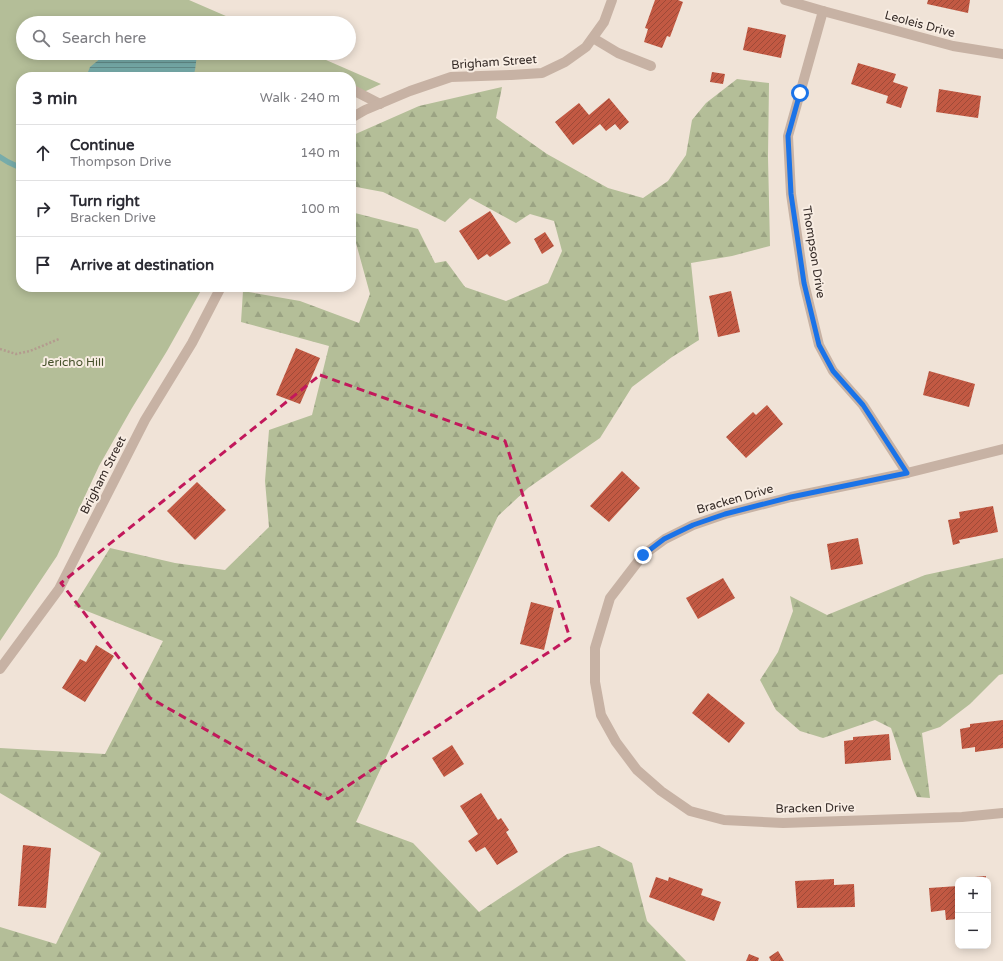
<!DOCTYPE html>
<html lang="en">
<head>
<meta charset="utf-8">
<style>
  :root { --surface:#fff; --page:#f2f2f3; --text:#2b2b33; --muted:#7c7c81; --line:#e1e1e2 }
  body { margin:0; font-family:"Varela Round",sans-serif; background:var(--page); color:var(--text) }
  .controls { position:absolute; right:12px; bottom:12px; display:grid; overflow:hidden; border-radius:8px; box-shadow:0 2px 10px #0003 }
  .controls button { width:36px; height:36px; display:grid; place-items:center; padding:0; border:0; border-bottom:1px solid var(--line); background:var(--surface); color:var(--text); font:20px sans-serif }
  .stop { position:absolute; width:12px; height:12px; margin:-9px; border:3px solid #1a73e8; border-radius:50%; background:#fff }
  .stop.end { background:#1a73e8; border-color:#fff; box-shadow:0 1px 4px #0008 }
  .list { margin:0; padding:0; list-style:none }
  h2 { display:flex; justify-content:space-between; align-items:center; height:52px; margin:0; padding:0 16px; font-size:17px }
  h2 small { font-size:13px; font-weight:400; color:var(--muted) }
  .list li { display:grid; grid-template-columns:26px 1fr auto; gap:12px; align-items:center; box-sizing:border-box; height:56px; padding:0 16px; border-top:1px solid var(--line) }
  .list b { display:block; font-size:15px; white-space:nowrap }
  .list p { margin:0; font-size:13px; white-space:nowrap; color:var(--muted) }
  .list em { font-size:13px; font-style:normal; color:var(--muted) }
  .icon { flex:none; width:22px; height:22px; fill:none; stroke:currentColor; stroke-width:2; stroke-linecap:round; stroke-linejoin:round }
  .map { position:relative; flex:none; width:1003px; height:961px; overflow:hidden }
  .search { position:absolute; background:var(--surface); box-shadow:0 2px 10px #0003; left:16px; top:16px; width:340px; height:44px; display:flex; align-items:center; gap:10px; box-sizing:border-box; padding:0 14px; border-radius:22px; color:var(--muted); font-size:15px }
  .panel { position:absolute; background:var(--surface); box-shadow:0 2px 10px #0003; left:16px; top:72px; width:340px; height:220px; border-radius:16px }
  .map>svg:first-child { display:block }
</style>
</head>
<body>
<div class="map">
<svg width="1003" height="961" viewBox="0 0 1003 961">
  <defs>
    <pattern id="forest-firs" width="22" height="20" patternUnits="userSpaceOnUse"><rect width="22" height="20" fill="#b4be98"/><path d="M5 1l3.5 6h-7zM16 11l3.5 6h-7z" fill="#9ba383"/></pattern>
    <pattern id="water-rules" width="6" height="5" patternUnits="userSpaceOnUse"><rect width="6" height="5" fill="#77acaa"/><path d="M0 2.5h6" fill="none" stroke="#628c8a"/></pattern>
    <pattern id="building-hatch" width="6" height="6" patternUnits="userSpaceOnUse"><rect width="6" height="6" fill="#c25943"/><path d="M-1 1l2-2M0 6l6-6M5 7l2-2" fill="none" stroke="#9e4a38"/></pattern>
  </defs>
  <rect width="100%" height="100%" fill="#f0e3d7"/>
  <polygon fill="#b4be98" points="0,0 189,0 242,23 23,23 23,53 310,53 381,84 351,98 351,77 21,77 21,287 203,287 167,351 132,408 99,466 57,556 0,641"/>
  <g fill="url(#forest-firs)">
    <polygon points="737,79 769,83 768,157 770,246 732,256 691,263 699,340 672,357 632,387 600,438 528,488 498,516 356,822 413,843 479,912 567,854 599,846 632,863 647,921 686,961 0,961 0,927 56,944 101,853 0,793 0,748 105,754 163,641 74,606 110,548 175,563 225,570 269,527 265,481 269,430 312,415 329,346 241,322 243,291 300,301 359,323 370,294 356,243 351,242 351,212 418,229 435,263 446,261 465,287 506,301 548,283 562,251 554,221 530,214 516,223 470,198 445,222 383,192 351,186 351,136 419,106 502,87 496,118 547,154 608,188 643,198 668,181 686,155 692,120 706,103"/>
    <polygon points="1003,558 1003,674 999,675 970,704 940,727 922,733 930,798 917,797 903,763 891,728 875,720 823,738 800,731 776,710 760,680 778,652 793,611 790,596 827,615 925,575"/>
  </g>
  <polygon fill="url(#water-rules)" points="103,53 196,53 197,55 195,70 193,77 86,77 90,67 101,58"/>
  <g fill="none" stroke-linecap="round" stroke-linejoin="round">
    <polyline stroke="#77acaa" stroke-width="5.5" points="0,157 8,162 21,168"/>
  </g>
  <g fill="url(#building-hatch)">
    <polygon points="655,0 678,0 683,2 670,37 667,36 662,48 644,42 648,29 645,28"/>
    <polygon points="928,0 970,0 968,13 927,4"/>
    <polygon points="748,27 786,35 781,58 743,50"/>
    <polygon points="858,63 896,74 893,82 908,87 901,108 886,103 888,96 851,84"/>
    <polygon points="712,72 725,74 723,84 710,82"/>
    <polygon points="939,89 981,96 978,118 936,112"/>
    <polygon points="609,98 629,122 620,130 615,124 606,131 600,124 573,145 555,122 579,103 589,115"/>
    <polygon points="490,211 511,243 490,257 487,254 478,260 459,231"/>
    <polygon points="545,232 554,246 542,254 534,239"/>
    <polygon points="731,291 740,332 718,337 709,296"/>
    <polygon points="296,348 320,358 300,404 276,395"/>
    <polygon points="929,371 975,384 969,407 923,395"/>
    <polygon points="767,405 783,424 746,458 726,437 753,412 756,415"/>
    <polygon points="622,471 640,488 609,522 590,506"/>
    <polygon points="197,482 226,510 195,540 167,511"/>
    <polygon points="993,506 998,532 959,540 960,543 953,545 948,520 960,518 959,512"/>
    <polygon points="858,538 863,564 831,570 827,544"/>
    <polygon points="723,578 735,598 698,619 686,598"/>
    <polygon points="531,602 554,608 544,650 520,644"/>
    <polygon points="96,645 114,656 85,702 62,688 80,659 86,662"/>
    <polygon points="708,693 745,723 729,743 692,713"/>
    <polygon points="1003,720 1003,748 975,752 975,747 962,749 960,729 970,727 970,724"/>
    <polygon points="889,734 891,760 845,764 844,741 853,740 853,737"/>
    <polygon points="452,745 464,764 444,777 432,758"/>
    <polygon points="481,793 498,820 501,818 509,830 506,832 518,852 497,865 485,847 476,852 468,841 478,834 460,806"/>
    <polygon points="23,845 51,848 46,908 18,906"/>
    <polygon points="986,876 986,880 964,880 963,878"/>
    <polygon points="656,877 668,881 669,877 703,889 701,895 721,902 714,921 649,897"/>
    <polygon points="834,879 834,885 854,884 855,907 797,908 795,881"/>
    <polygon points="958,886 958,919 946,920 945,910 931,912 929,888"/>
    <polygon points="778,951 784,961 771,961 769,957"/>
    <polygon points="749,954 759,958 758,961 746,961"/>
  </g>
  <g fill="none" stroke-linecap="round" stroke-linejoin="round">
    <polyline stroke="#b39b8e" stroke-width="2.5" stroke-dasharray="2 2" stroke-linecap="butt" points="0,349 16,354 30,351 59,339"/>
    <g stroke="#c7b2a4" stroke-width="10">
      <polyline points="785,0 823,11 953,46 1003,54"/>
      <polyline points="823,11 788,136 791,194 804,283 819,345 833,371 863,405 907,473"/>
      <polyline points="593,38 618,53 651,66"/>
      <polyline points="351,89 380,104"/>
      <polyline points="351,118 365,110 410,91 451,77 511,75 542,73 565,62 586,47 604,22 612,0"/>
      <polyline points="1003,449 907,473 791,497 725,514 693,525 665,539 643,555 610,598 595,648 595,682 601,715 616,742 637,770 661,791 690,811 724,820 783,823 962,817 1003,813"/>
      <polyline points="0,669 59,589 145,420 192,343 221,287"/>
    </g>
  </g>
  <g fill="none" stroke-linecap="round" stroke-linejoin="round">
    <polyline stroke="#1a73e8" stroke-width="5" points="643,555 664,539 693,525 725,514 791,497 907,473 863,405 833,371 819,345 804,283 791,194 788,136 800,93"/>
  </g>
  <path fill="none" stroke="#c2185b" stroke-width="3" stroke-dasharray="8 5" stroke-linejoin="round" d="M 320,375 L 505,441 L 570,638 L 328,799 L 150,698 L 61,583 Z"/>
  <g text-anchor="middle" stroke-width="4" stroke-linejoin="round" paint-order="stroke">
    <g font-size="12" fill="#332925" stroke="#f8ede3">
      <text transform="translate(920 24) rotate(15)" y="4">Leoleis Drive</text>
      <text transform="translate(494 62) rotate(-4)" y="4">Brigham Street</text>
      <text transform="translate(814 252) rotate(81)" y="4">Thompson Drive</text>
      <text transform="translate(103 475) rotate(-63)" y="4">Brigham Street</text>
      <text transform="translate(735 499) rotate(-16)" y="4">Bracken Drive</text>
      <text transform="translate(815 808) rotate(-1)" y="4">Bracken Drive</text>
    </g>
    <g font-size="12" fill="#45502a" stroke="#f8ede3">
      <text x="73" y="366">Jericho Hill</text>
    </g>
  </g>
</svg>
<div class="controls">
<button>+</button>
<button>−</button>
</div>
<div class="stop" style="left:800px;top:93px"></div>
<div class="stop end" style="left:643px;top:555px"></div>
<div class="search"><svg class="icon" aria-label="search" viewBox="0 0 24 24"><circle cx="10" cy="10" r="6"/><path d="M15 15l6 6"/></svg>Search here</div>
<section class="panel">
<h2>3 min<small>Walk · 240 m</small></h2>
<ul class="list">
<li><svg class="icon" aria-label="ahead" viewBox="0 0 24 24"><path d="M12 20V5M6 11l6-6 6 6"/></svg><div><b>Continue</b><p>Thompson Drive</p></div><em>140 m</em></li>
<li><svg class="icon" aria-label="right" viewBox="0 0 24 24"><path d="M7 20v-9h11M14 6l5 5-5 5"/></svg><div><b>Turn right</b><p>Bracken Drive</p></div><em>100 m</em></li>
<li><svg class="icon" aria-label="arrive" viewBox="0 0 24 24"><path d="M6 21V4h12l-3 4 3 4H6"/></svg><div><b>Arrive at destination</b></div></li>
</ul>
</section>
</div>
</body>
</html>
